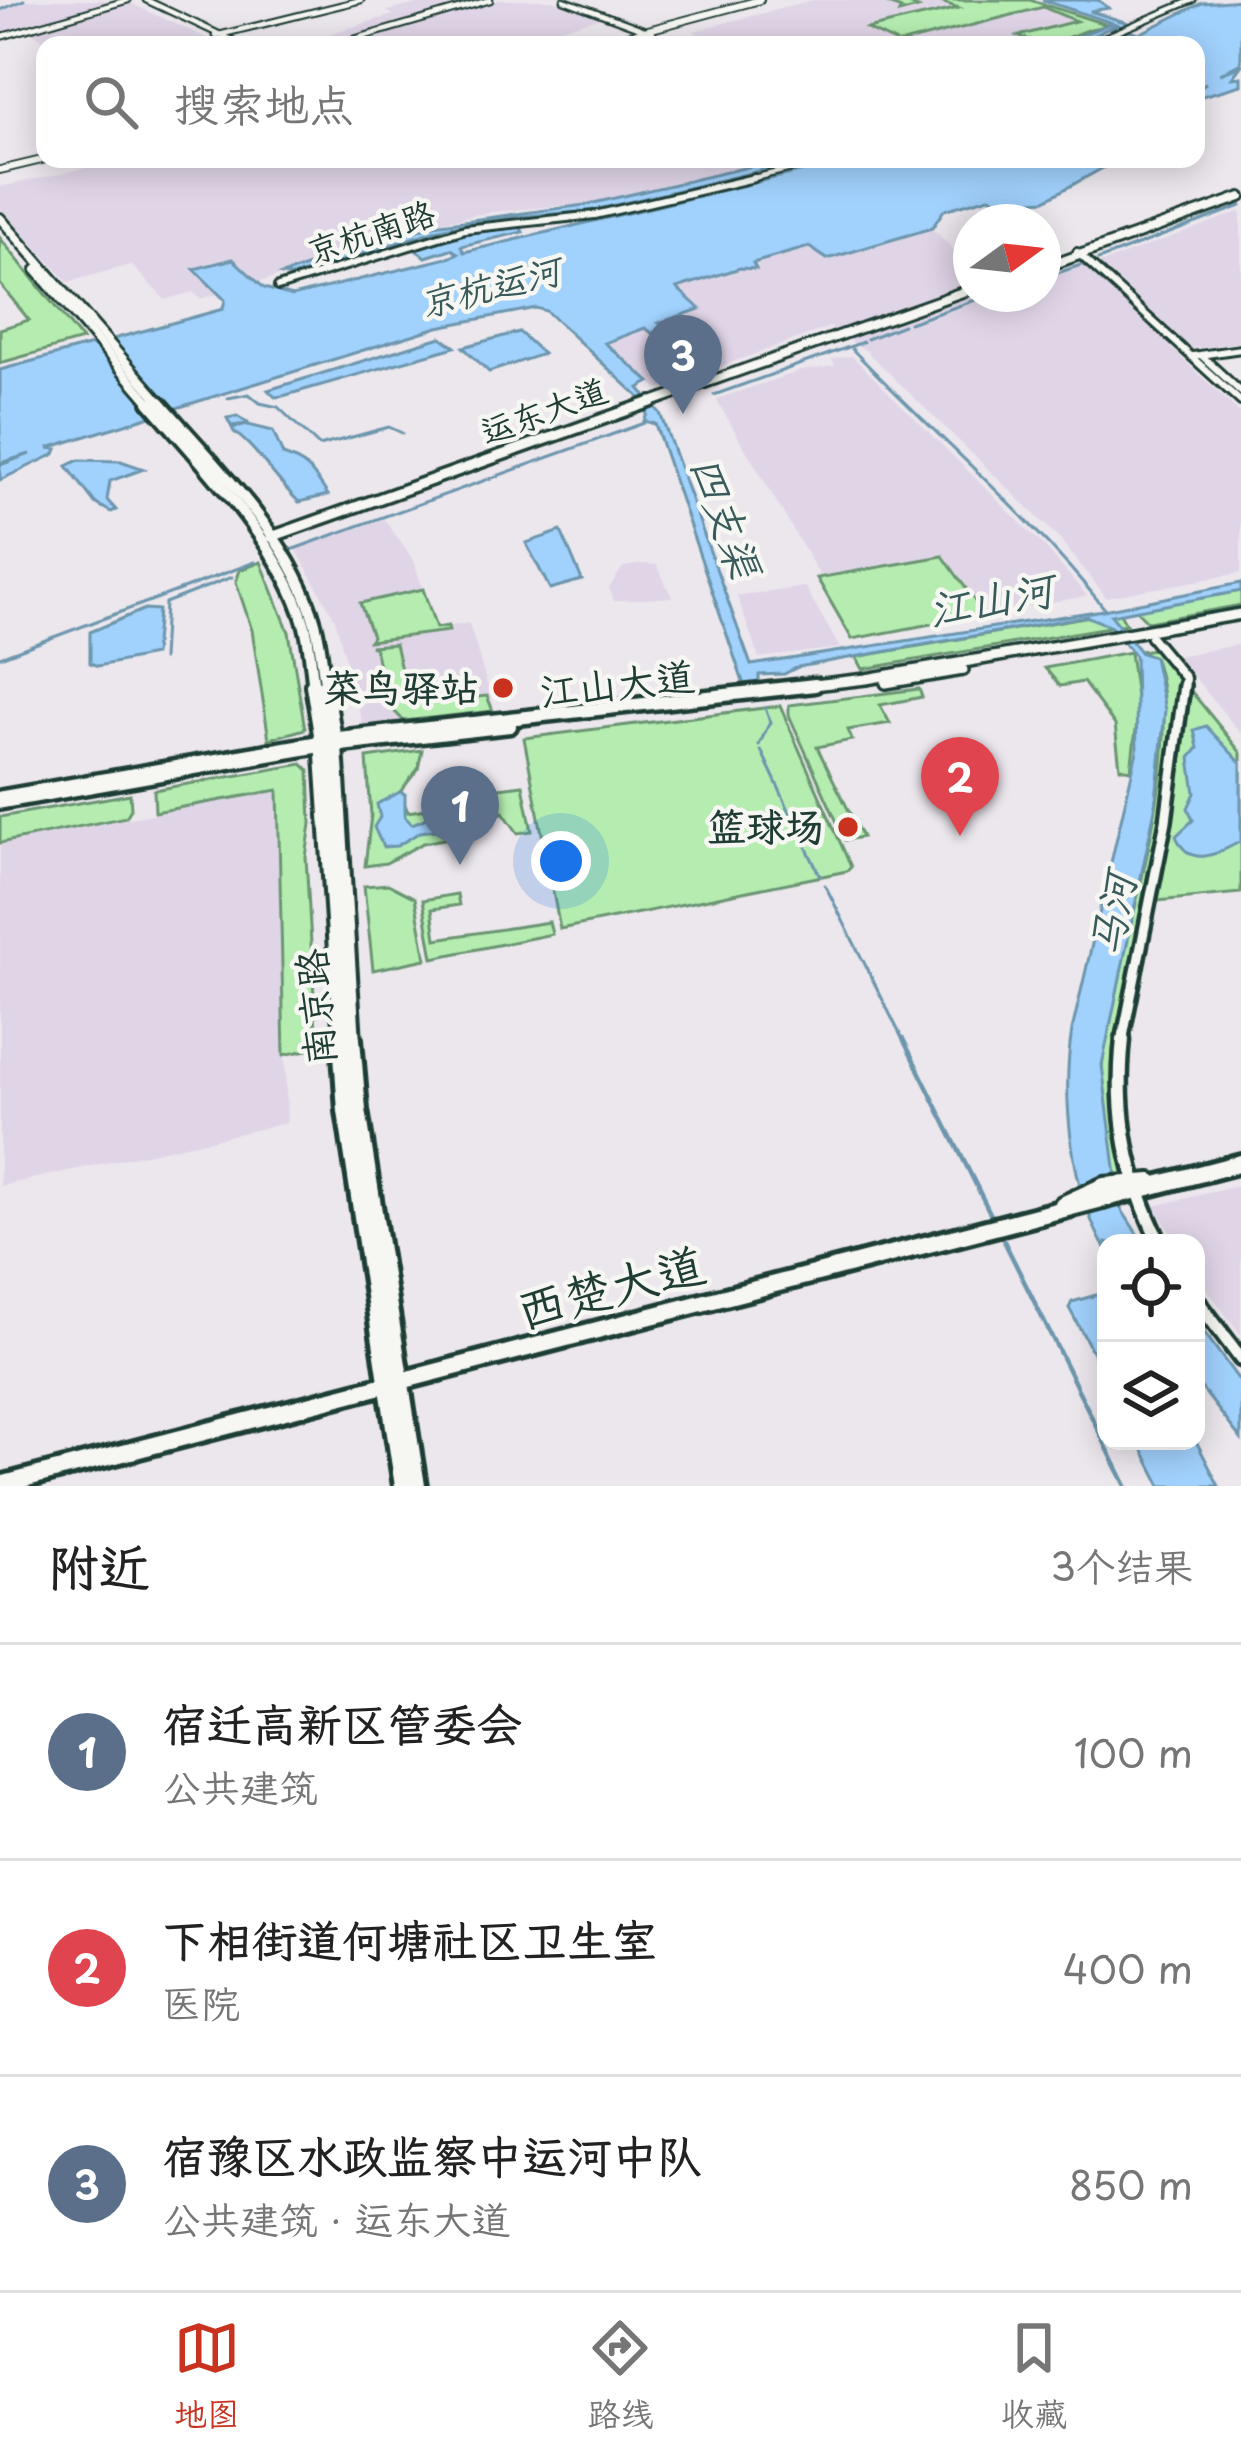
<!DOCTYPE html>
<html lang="zh">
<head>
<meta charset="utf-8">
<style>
  :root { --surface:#fff; --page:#f2f2f2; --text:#222; --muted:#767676; --line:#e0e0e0; --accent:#c8321e }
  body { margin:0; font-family:"Playpen Sans","LXGW WenKai TC",sans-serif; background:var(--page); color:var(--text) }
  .controls { position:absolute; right:36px; bottom:36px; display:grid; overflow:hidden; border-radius:24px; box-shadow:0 6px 30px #0003 }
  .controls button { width:108px; height:108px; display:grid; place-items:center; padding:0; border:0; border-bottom:3px solid var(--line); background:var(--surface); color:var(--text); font:60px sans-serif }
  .compass { position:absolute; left:953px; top:204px; width:108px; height:108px; border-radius:50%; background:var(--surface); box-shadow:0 6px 30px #0003; rotate:75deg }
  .you { position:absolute; left:561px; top:861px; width:42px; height:42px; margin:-30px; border:9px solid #fff; border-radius:50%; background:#1a73e8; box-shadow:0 0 0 18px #1a73e833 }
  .badge { display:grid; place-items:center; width:78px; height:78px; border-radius:50%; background:var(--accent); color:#fff; font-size:39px; font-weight:700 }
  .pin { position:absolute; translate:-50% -99px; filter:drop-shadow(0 3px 6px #0008) }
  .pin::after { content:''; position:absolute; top:63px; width:42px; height:36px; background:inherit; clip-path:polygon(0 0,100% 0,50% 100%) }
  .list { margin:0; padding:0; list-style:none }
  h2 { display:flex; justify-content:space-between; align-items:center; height:156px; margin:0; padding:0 48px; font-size:51px }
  h2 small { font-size:39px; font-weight:400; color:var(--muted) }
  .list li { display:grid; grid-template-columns:78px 1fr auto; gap:36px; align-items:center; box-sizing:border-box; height:216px; padding:0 48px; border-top:3px solid var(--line) }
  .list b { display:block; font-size:45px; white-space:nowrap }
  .list p { margin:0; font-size:39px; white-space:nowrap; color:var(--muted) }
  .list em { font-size:39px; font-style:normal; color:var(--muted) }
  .icon { flex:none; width:66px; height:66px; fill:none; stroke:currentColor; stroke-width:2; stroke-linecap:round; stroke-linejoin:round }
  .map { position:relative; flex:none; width:1241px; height:1486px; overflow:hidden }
  .search { position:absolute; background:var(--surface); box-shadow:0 6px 30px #0003; left:36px; right:36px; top:36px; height:132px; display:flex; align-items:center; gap:30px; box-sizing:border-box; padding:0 42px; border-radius:24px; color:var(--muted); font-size:45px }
  .sheet { height:804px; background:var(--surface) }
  nav { display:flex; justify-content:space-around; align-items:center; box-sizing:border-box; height:168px; border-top:3px solid var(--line); background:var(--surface); font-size:33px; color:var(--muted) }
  nav a { display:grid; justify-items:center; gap:6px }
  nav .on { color:var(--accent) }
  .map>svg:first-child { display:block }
</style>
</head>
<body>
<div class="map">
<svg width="1241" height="1486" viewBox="0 0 1241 1486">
  <rect width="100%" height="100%" fill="#ece7ed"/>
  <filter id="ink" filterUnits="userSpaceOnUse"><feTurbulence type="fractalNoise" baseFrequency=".00833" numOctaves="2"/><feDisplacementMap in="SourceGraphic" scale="24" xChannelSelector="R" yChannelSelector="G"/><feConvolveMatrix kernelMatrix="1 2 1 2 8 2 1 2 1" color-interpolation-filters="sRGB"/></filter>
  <g filter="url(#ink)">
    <g fill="#e0d5e7">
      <polygon points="28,0 122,0 0,35 0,11"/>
      <polygon points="434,0 481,0 338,41 325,35 393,15 387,11"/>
      <polygon points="498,0 552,0 600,18 496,45 341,45"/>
      <polygon points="814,0 1030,0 1111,26 1097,26 1053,45 664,45 700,36 693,31"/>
      <polygon points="130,3 222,45 52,45 29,31"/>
      <polygon points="127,159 778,159 584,204 490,212 430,224 270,279 200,299 193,292 165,300 131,265 68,282 0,208 0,187"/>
      <polygon points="1241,211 1241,342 1192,349 1099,264"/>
      <polygon points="932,228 971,268 964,274 971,281 971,294 988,298 1043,294 1043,273 1081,262 1241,414 1241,573 1106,597 1058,537 866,351 830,327 658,389 604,343 646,328 664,341 675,336 657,324 677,288 809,247 827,259"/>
      <polygon points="852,356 1044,546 1087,596 984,614 943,556 820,576 716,399 800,371 835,366 832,359"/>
      <polygon points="384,519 414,561 436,628 469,623 495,711 363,726 335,619 296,549"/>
      <polygon points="641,564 657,565 672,597 614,601 609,588 623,567"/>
      <polygon points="805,587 840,648 759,658 737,596"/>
      <polygon points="1241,644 1241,734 1177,656"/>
      <polygon points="278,790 287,1123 0,1186 0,843"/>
      <polygon points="1241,1185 1241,1335 1196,1274 1196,1243 1177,1243 1154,1206"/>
    </g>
    <g fill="#b5edb1" stroke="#6a9572" stroke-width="3">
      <path d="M 880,0 L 1030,0 L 1111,26 C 1072,27 1061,54 1018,36 L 1076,21 L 1043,7 L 899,44 L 867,29 L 959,8 L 938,1 L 909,4 L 918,8 L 899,13 L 901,9 Z"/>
      <polygon points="0,238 82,340 0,363 0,329 29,320 0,284"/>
      <polygon points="943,556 984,614 852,639 817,578"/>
      <polygon points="261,562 289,632 305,729 269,739 252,630 236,582 240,570"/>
      <polygon points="423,589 436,628 448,626 449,631 369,641 372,636 360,603"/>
      <polygon points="1241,591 1241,605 1148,622 1135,609"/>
      <polygon points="1119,611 1126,624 863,669 856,657"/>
      <polygon points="395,644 409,704 487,696 493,711 404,721 380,697 386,696 375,648 370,646"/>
      <path d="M 1154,649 L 1176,671 L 1179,682 L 1174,762 L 1113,1050 L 1128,1176 L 1115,1178 C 1111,1141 1098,1096 1103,1058 C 1116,952 1191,752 1154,657 L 1139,651 Z"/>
      <polygon points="1130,652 1138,713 1131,770 1120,768 1115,725 1083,682 1060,686 1045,668"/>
      <polygon points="919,689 922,697 880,705 890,723 848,730 852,740 817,747 862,837 845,840 789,715 789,705"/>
      <polygon points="1191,691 1241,753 1241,893 1157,901"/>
      <polygon points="780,706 851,867 847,871 560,929 524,738"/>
      <polygon points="422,750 418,769 400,792 408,812 442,806 467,792 523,785 532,831 518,833 503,812 495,817 483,816 473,822 470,834 423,843 386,863 365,866 371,815 367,758"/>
      <polygon points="302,764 309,770 311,824 306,857 317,1048 284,1055 278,790 155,812 154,790"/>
      <polygon points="130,794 131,809 126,817 0,843 0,817"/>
      <polygon points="388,884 415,898 426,959 373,970 364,886"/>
      <polygon points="457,894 459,905 432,909 436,939 549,922 552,934 433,958 423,900"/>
    </g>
    <g fill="#a1d1fd" stroke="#6d96ad" stroke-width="3">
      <polygon points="1042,0 1098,0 1109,8 1090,11 1128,23 1123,29 1139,34 1202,3 1241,0 1241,63 1220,74 1241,66 1232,78 1241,77 1241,85 1199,97 1196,89 1206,83 1196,87 1196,45 1110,45 1131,35 1113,29 1120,26 1117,24 1073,45 1056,45 1112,23"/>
      <polygon points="782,159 810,159 590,211 490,219 440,229 292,277 282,275 433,225 585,205"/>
      <path d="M 854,159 L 1119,159 L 1045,200 L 1006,203 L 989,197 L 944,210 L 932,228 L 827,259 L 809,247 L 753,263 L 756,269 L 740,268 L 677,288 L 700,309 L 659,323 L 676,337 L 664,341 L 645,328 L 605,343 L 650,382 L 639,388 L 660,413 L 751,665 L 1103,610 L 1241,583 L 1241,591 L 1111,615 L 1141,653 L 1154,657 L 1165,710 L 1155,809 L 1102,1065 L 1120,1207 L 1143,1243 L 1106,1243 L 1106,1250 C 1071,1191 1061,1098 1072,1030 L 1137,751 L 1135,656 L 1110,626 L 1086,616 L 798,667 L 784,674 L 759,675 L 759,684 L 744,685 L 655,424 L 644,421 L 647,414 L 640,398 L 546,311 L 536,308 L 438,327 L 48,448 L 57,449 L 55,454 L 0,480 L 0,465 L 30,454 L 0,463 L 0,370 L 223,309 L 225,300 L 194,269 L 233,259 L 264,288 L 292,296 L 451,257 L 458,253 L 451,249 L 426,257 L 414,249 L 479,230 L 520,226 L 523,232 L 461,246 L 464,252 Z"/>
      <polygon points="519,332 543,354 489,372 463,347"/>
      <polygon points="441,337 455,347 283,396 275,397 268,390"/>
      <path d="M 237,416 L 248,423 L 248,425 L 273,431 L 283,455 C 311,464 313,474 328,495 L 299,502 C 275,480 259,450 234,432 L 232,428 L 247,424 L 231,426 L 227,418 Z"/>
      <polygon points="79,460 121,461 144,469 110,481 107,500 116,510 111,512 95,503 67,466"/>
      <polygon points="561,531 582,580 550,589 526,543"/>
      <polygon points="145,609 158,610 154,655 98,666 90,663 90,632"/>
      <path d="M 1206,726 L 1241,763 L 1241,841 C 1217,854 1190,870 1176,836 L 1193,820 L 1188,808 L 1195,793 L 1190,758 L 1198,748 L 1194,730 Z"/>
      <polygon points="400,792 405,794 405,817 412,824 464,803 479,812 464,826 420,832 397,846 383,847 374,827 380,817 377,804"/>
      <polygon points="1096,1295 1106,1306 1106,1377 1069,1308 1072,1302"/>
      <polygon points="1196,1321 1241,1383 1241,1439 1196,1381"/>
      <polygon points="1138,1441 1196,1441 1219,1486 1161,1486"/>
    </g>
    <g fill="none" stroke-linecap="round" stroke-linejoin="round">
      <g stroke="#6d96ad" stroke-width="3">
        <polyline points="0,10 24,0"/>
        <polyline points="1098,260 1241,206"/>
        <polyline points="1043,278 1081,265"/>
        <polyline points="909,323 993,294"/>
        <polyline points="867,339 903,325"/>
        <path d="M 852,349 C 936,436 1029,514 1105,609"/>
        <polyline points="714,395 863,342"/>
        <polyline points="228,398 249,394 260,403 278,407 319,446 389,427 402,433"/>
        <polyline points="291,550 644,423"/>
        <polyline points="0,657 255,562"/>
        <polyline points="162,659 165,603 232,577"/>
        <polyline points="759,745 770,722 765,708"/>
        <polyline points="761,750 820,876"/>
        <polyline points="825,885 904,1042"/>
      </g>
      <g stroke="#6d96ad" stroke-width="4.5">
        <polyline points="903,1039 993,1219"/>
        <polyline points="1004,1241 1126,1486"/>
      </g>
      <g stroke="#1f3d34" stroke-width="9">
        <g id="tertiary-far4">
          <polyline points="146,0 242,45"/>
          <polyline points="564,0 653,33"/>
          <polyline points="215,36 361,0"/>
          <polyline points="0,37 128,0"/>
          <polyline points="334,45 490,0"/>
          <polyline points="1086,45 1193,0"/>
          <polyline points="741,181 832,159"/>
        </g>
      </g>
      <g stroke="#1f3d34" stroke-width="12">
        <g id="tertiary-far3">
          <polyline points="1077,252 1241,402"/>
          <polyline points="278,287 465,229 595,215 754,178"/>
          <polyline points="1201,355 1241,392"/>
          <polyline points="1193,356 1241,349"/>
        </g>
      </g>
      <g stroke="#1f3d34" stroke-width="15">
        <polyline id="tertiary-far2" points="1151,637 1185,678 1184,688"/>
      </g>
      <g stroke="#1f3d34" stroke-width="18">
        <g id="tertiary-far1">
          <polyline points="0,796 322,740"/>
          <polyline points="0,804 323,747"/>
          <polyline points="1122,1042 1166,821 1184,685"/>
        </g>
      </g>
      <g stroke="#1f3d34" stroke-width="21">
        <g id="tertiary">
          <path d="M 1123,1039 C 1115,1114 1127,1177 1160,1243"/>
          <polyline points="1196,1299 1241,1359"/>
        </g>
      </g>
      <g stroke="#1f3d34" stroke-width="14">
        <g id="secondary-far3">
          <polyline points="1043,268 1241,197"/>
          <polyline points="643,405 971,289"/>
        </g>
      </g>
      <g stroke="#1f3d34" stroke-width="16">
        <g id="secondary-far2">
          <polyline points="271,537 651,402"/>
          <polyline points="886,683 963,670"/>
          <polyline points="788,688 866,679 1241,614"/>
        </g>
      </g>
      <g stroke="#1f3d34" stroke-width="21">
        <g id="secondary-far1">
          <polyline points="329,739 815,685"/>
          <polyline points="332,746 510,726"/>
        </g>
      </g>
      <g stroke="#1f3d34" stroke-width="22">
        <polyline id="secondary" points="1062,1204 1104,1185 1151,1181"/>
      </g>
      <g stroke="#1f3d34" stroke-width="10">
        <g id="primary-far4">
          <polyline points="592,45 760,0"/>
          <polyline points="0,170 46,159"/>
        </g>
      </g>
      <g stroke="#1f3d34" stroke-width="14">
        <g id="primary-far3">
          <polyline points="0,218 163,405"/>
          <polyline points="36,270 152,405"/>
        </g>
      </g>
      <g stroke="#1f3d34" stroke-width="18">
        <g id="primary-far2">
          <path d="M 149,402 C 202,464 281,544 304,623 C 310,643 311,667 314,688"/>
          <path d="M 160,402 C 216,467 291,537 315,623 C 321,644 322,667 326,688"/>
        </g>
      </g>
      <g stroke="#1f3d34" stroke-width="22">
        <g id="primary-far1">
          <polyline points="313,685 322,740 342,1042"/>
          <polyline points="325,685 335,746 353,1042"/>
        </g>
      </g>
      <g stroke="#1f3d34" stroke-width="26">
        <g id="primary">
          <polyline points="341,1039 346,1111 403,1486"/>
          <polyline points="352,1039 358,1110 417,1486"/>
          <polyline points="0,1485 1241,1163"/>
        </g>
      </g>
      <use href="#tertiary-far4" stroke="#f6f6f2" stroke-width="4.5"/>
      <use href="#tertiary-far3" stroke="#f6f6f2" stroke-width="6"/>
      <use href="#tertiary-far2" stroke="#f6f6f2" stroke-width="8"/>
      <use href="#tertiary-far1" stroke="#f6f6f2" stroke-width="9"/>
      <use href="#tertiary" stroke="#f6f6f2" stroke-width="12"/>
      <use href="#secondary-far3" stroke="#f6f6f2" stroke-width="8"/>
      <use href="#secondary-far2" stroke="#f6f6f2" stroke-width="9"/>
      <use href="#secondary-far1" stroke="#f6f6f2" stroke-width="12"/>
      <use href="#secondary" stroke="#f6f6f2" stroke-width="14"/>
      <use href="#primary-far4" stroke="#f6f6f2" stroke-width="6"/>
      <use href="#primary-far3" stroke="#f6f6f2" stroke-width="8"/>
      <use href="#primary-far2" stroke="#f6f6f2" stroke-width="10"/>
      <use href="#primary-far1" stroke="#f6f6f2" stroke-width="14"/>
      <use href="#primary" stroke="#f6f6f2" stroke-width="16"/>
    </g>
  </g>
  <g fill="#c8321e" stroke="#f6f6f2" stroke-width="4.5">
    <circle cx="503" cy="688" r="12"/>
    <circle cx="848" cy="827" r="12"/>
  </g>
  <g text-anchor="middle" stroke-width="9" stroke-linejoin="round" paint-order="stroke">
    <g font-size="33" fill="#1f3d34" stroke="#f6f6f2">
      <text transform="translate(371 232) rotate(-18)" y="12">京杭南路</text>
      <text transform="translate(544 411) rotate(-20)" y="12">运东大道</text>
    </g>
    <g font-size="36" font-style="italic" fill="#395b5c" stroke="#f6f6f2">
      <text transform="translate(490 287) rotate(-14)" y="13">京杭运河</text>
    </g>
    <g font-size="39" fill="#1f3d34" stroke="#f6f6f2">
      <text transform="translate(617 684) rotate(-6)" y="14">江山大道</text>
      <text transform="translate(316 1007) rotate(-95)" y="14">南京路</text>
    </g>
    <g font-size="39" font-weight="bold" fill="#1f3d34" stroke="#f6f6f2" text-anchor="end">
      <text x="479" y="702">菜鸟驿站</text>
      <text x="824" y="841">篮球场</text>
    </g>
    <g font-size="42" font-style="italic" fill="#395b5c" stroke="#f6f6f2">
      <text transform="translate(725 517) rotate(70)" y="15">四支渠</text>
      <text transform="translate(991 600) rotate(-10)" y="15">江山河</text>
      <text transform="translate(1113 915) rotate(-79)" y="15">马河</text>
    </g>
    <g font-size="48" fill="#1f3d34" stroke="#f6f6f2">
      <text transform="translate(611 1288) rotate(-15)" y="17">西楚大道</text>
    </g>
  </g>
</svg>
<div class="controls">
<button><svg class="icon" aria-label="locate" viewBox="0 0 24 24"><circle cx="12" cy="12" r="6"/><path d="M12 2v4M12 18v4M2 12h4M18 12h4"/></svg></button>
<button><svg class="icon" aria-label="layers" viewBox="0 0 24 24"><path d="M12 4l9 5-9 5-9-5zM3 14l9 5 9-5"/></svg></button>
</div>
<svg class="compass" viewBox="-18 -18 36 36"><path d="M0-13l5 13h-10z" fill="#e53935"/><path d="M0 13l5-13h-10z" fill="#767676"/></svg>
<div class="you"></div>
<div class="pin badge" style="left:460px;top:865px;background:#5c6f8a">1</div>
<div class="pin badge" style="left:960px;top:836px;background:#e0444e">2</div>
<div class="pin badge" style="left:683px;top:414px;background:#5c6f8a">3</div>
<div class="search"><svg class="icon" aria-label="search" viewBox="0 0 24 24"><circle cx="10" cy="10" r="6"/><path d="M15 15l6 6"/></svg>搜索地点</div>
</div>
<section class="sheet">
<h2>附近<small>3个结果</small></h2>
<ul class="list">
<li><span class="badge" style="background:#5c6f8a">1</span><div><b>宿迁高新区管委会</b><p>公共建筑</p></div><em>100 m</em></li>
<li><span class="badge" style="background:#e0444e">2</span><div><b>下相街道何塘社区卫生室</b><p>医院</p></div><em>400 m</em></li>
<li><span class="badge" style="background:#5c6f8a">3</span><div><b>宿豫区水政监察中运河中队</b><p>公共建筑 · 运东大道</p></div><em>850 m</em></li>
</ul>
</section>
<nav>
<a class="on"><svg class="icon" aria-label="map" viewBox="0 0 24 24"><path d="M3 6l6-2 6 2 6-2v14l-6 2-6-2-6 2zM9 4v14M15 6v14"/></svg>地图</a>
<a><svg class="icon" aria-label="directions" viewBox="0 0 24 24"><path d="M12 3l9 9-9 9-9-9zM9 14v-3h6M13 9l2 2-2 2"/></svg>路线</a>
<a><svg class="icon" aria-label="saved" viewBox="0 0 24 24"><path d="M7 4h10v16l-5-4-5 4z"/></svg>收藏</a>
</nav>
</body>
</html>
